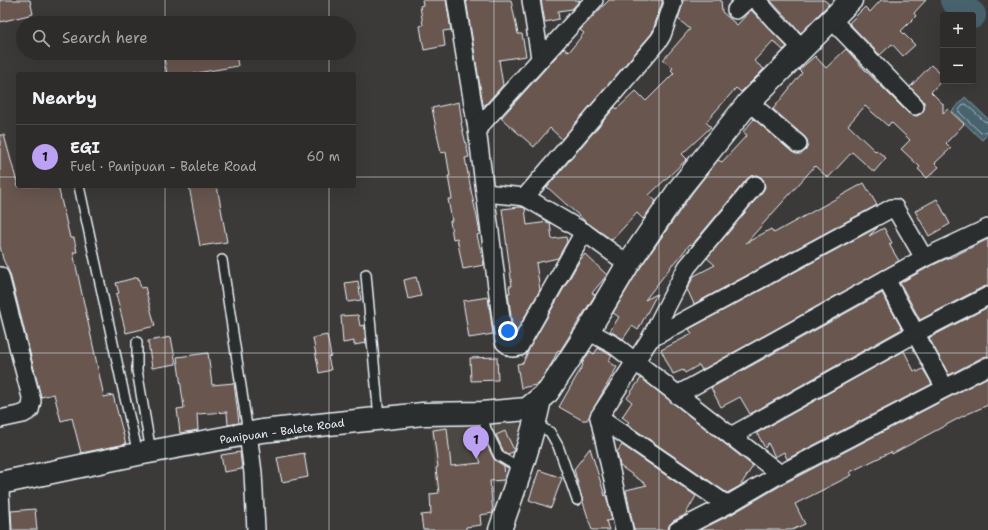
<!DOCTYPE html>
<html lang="en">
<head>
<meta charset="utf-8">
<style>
  :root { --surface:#2d2c2a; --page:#353432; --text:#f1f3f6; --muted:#a7a7a8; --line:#484847; --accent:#bca0f2 }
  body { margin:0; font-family:"Shantell Sans",sans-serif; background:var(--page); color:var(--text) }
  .controls { position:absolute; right:12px; top:12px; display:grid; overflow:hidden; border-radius:4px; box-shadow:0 4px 16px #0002 }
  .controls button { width:36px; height:36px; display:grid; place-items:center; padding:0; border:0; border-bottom:1px solid var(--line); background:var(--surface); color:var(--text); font:20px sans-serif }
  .you { position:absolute; left:508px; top:331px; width:14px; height:14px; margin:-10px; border:3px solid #fff; border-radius:50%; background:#1a73e8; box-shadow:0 0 0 6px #1a73e833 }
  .badge { display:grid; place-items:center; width:26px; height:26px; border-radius:50%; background:var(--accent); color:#111; font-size:13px; font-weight:700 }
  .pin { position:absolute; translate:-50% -33px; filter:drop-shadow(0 1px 2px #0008) }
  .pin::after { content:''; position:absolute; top:21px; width:14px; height:12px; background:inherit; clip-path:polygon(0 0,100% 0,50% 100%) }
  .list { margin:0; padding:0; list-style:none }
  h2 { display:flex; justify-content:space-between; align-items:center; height:52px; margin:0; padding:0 16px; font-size:17px }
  h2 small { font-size:13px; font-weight:400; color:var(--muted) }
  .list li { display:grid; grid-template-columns:26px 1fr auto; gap:12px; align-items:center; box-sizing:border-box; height:64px; padding:0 16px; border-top:1px solid var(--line) }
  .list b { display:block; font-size:15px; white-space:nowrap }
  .list p { margin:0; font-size:13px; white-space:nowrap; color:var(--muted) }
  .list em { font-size:13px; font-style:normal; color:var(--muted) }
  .icon { flex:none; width:22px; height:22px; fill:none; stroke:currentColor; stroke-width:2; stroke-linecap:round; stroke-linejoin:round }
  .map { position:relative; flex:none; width:988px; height:530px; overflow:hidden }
  .search { position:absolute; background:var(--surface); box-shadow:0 4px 16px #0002; left:16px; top:16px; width:340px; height:44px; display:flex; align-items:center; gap:10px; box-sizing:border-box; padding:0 14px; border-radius:22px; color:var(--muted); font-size:15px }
  .panel { position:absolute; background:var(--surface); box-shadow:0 4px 16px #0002; left:16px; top:72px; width:340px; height:116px; border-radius:4px }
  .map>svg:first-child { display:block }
</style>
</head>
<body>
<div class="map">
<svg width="988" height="530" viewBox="0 0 988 530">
  <rect width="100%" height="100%" fill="#3c3a38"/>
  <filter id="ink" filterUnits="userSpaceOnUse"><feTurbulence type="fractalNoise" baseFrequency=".025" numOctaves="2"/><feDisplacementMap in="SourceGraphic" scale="8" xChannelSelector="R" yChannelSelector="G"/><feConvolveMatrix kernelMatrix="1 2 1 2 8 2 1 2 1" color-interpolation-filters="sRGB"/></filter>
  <g filter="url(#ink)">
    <polygon fill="#4c4643" points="510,420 522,426 526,434 510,483 436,486 431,426"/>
    <polygon fill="#4a646e" stroke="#899ca5" points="965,97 988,119 988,134 982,140 952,111"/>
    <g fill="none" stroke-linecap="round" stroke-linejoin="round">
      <polyline stroke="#a9b9c1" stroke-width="1" points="988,122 984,121 966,104 964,104 959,110 959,112 981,133 988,131"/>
      <polyline stroke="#4a646e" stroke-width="28" points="954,0 972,15"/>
    </g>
    <g fill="#67574f" stroke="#e8f1f8">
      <polygon points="0,0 30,0 33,14 0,22"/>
      <polygon points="422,0 446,0 451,30 443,31 445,46 424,50 420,26 423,25 420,6 423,5"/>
      <polygon points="466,0 511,0 518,34 522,34 526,56 499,60 503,85 485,105 483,105"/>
      <polygon points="541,0 580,0 572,9 558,11 559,19 545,22"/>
      <polygon points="609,0 662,0 662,3 652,33 562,139 550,128 534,147 501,118 564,48 569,52 584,33 580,30"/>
      <polygon points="683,0 721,0 722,12 737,25 751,10 787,47 783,50 773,41 754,61 764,69 741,92 736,88 706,122 711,127 682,154 687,159 649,195 656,201 643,219 637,213 612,240 586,222 547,187 615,107 617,109 636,91 646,101 674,73 671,70 673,68 663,60 690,29 678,19 682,6"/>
      <polygon points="770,0 824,0 829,4 801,33"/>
      <polygon points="881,0 926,0 914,13 916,16 901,31 915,45 903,56 892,44 880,55 849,23 865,7 870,12"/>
      <polygon points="846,49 864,69 908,113 912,115 917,116 922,113 924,109 925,104 922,99 910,87 931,65 943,76 943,79 931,92 943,104 943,113 948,109 964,124 946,143 951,148 935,163 939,167 927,178 918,169 920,167 901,149 910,140 891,122 888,126 865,106 848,125 875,151 876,150 886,158 874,172 852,152 828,178 815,166 746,243 771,229 774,233 864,183 877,205 694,304 687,289 694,276 715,265 707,258 763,191 765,187 764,181 761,177 756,175 751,176 747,179 692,245 690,244 674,264 673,263 670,268 645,300 657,294 638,330 632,326 623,339 610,331 619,317 613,313 638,271 693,192 718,160 722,162 747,135 743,132 754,119 792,152 796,154 801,154 806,150 808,145 807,140 805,137 773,109 802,73 799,70 815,56 826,68"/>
      <polygon points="163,53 236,53 238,66 191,74 167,74"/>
      <polygon points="459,102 462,123 461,123 469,157 465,158 472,195 477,217 480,234 477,235 484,265 463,269 457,238 453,239 450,221 452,221 448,199 452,199 448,176 450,176 446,152 441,153 432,108"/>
      <polygon points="0,135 4,135 18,186 58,186 70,238 74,238 77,252 73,252 104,397 113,395 126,444 81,453 72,418 61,421 54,394 41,397 15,293 10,274 3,259 0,246"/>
      <polygon points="189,186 217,186 227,242 200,246"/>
      <polygon points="937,199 950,224 929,236 915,211"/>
      <polygon points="520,207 525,208 527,225 548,222 550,223 552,239 566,237 567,242 558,258 536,263 540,290 515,334 514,330 513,331 508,293 510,293 509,286 512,286 502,209"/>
      <polygon points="878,227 869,236 884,228 892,243 889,244 899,261 702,370 699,365 685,373 683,370 673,374 661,350 692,334 689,329"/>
      <polygon points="988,239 988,286 983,287 920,320 900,283 929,267 950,257 950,258"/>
      <polygon points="585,254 607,275 592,293 595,295 560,351 558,350 553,361 539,384 536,385 521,388 517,364 523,363 530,347 580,260"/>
      <polygon points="138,277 141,288 145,287 155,326 126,333 116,294 119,293 116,283"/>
      <polygon points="416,277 421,296 408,299 404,280"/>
      <polygon points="358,281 361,300 348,302 345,283"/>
      <polygon points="882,293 902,329 750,414 740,397 721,407 711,388"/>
      <polygon points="488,297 493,334 469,338 463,301"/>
      <polygon points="988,307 988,356 983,357 949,375 929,338"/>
      <polygon points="358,315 360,326 364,325 366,343 354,345 354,341 343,343 341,316"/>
      <polygon points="327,335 331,356 328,357 331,370 319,373 313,338"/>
      <polygon points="171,337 176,364 152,368 148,341"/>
      <polygon points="598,348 612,356 608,361 617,367 587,420 582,420 559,407 583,365 582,364 590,351 594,354"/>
      <polygon points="904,351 914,371 916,370 917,372 923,369 932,384 787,459 784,452 775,457 768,443 765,448 757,433"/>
      <polygon points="208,353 212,385 234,383 239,423 228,425 227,412 197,414 198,430 180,433 177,409 184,408 177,357"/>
      <polygon points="497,357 498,380 471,381 470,358"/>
      <polygon points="988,377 988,405 963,416 892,454 891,452 850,472 852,475 795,504 805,524 792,530 700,530 732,514 785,483"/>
      <polygon points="641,378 753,466 740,486 727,493 627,424 629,422 622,417 632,402 627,398"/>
      <polygon points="447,428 451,466 481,463 472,439 482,435 494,459 504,466 505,477 504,480 490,481 493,512 493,513 480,515 481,525 466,527 466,530 423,530 421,515 431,514 430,494 439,493 436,468 438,467 433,430"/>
      <polygon points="505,431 514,450 513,452 508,454 504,452 496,435"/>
      <polygon points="622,445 696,496 685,515 673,521 669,525 668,530 634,530 626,490 647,485 620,466 617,452"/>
      <polygon points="590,448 605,496 606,495 612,520 606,521 609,530 592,530 583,502 574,469"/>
      <polygon points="240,452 242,469 224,472 221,455"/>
      <polygon points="304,453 308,477 282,482 277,458"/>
      <polygon points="539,470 562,478 551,508 529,500"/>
      <polygon points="35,509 37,530 12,530 11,511"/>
    </g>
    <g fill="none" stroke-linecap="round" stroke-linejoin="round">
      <g stroke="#e8f1f8" stroke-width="12">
        <g id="lane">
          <polyline points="79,186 124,394 138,454"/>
          <polyline points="222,260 248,433"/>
          <polyline points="366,274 379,418"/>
          <polyline points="137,342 137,370 151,452"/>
          <polyline points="482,413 486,429 499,456 521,469"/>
          <polyline points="535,424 550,432 558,446 577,500"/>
        </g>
      </g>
      <g stroke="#e8f1f8" stroke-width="20">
        <g id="street">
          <polyline points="456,0 477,129 504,342 512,348 519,347 584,232"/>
          <polyline points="531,0 540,58"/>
          <polyline points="754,0 758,2 775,21 802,48"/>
          <polyline points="736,10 747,0"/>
          <polyline points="831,19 915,106"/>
          <polyline points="749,102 798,144"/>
          <polyline points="477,129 594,0"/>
          <polyline points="485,193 525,197 659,40 662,35 673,3 672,0"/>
          <polyline points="525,197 584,232 628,264"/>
          <polyline points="0,276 32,401 30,410 23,414 0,419"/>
          <polyline points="886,279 945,388"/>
          <polyline points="588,331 614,345 780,474"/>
          <polyline points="650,339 892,208 895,208 924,258"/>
          <polyline points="677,395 924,258 988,228"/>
          <polyline points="599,417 727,505"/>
          <polyline points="248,433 253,473 256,530"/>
          <polyline points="731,436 916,333 988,296"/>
          <polyline points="0,491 2,530"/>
          <polyline points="624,530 599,417 650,339 687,267 755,185"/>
          <polyline points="678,530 727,505 780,474 988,366"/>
        </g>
      </g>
      <g stroke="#e8f1f8" stroke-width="25">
        <g id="secondary">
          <polyline points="0,483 138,454 262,431 423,414 482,413 527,409 548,392 588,331 628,264 680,188 749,102 851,0"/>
          <path d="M 500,530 C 515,487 531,444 540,399"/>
        </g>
      </g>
      <use href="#lane" stroke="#2a2d2e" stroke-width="9"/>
      <use href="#street" stroke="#2a2d2e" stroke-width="17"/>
      <use href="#secondary" stroke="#2a2d2e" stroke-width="22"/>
    </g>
  </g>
  <path fill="none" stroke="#e8f1f8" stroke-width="1" stroke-opacity="0.55" d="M 165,0 L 165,23M 329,0 L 329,23M 494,0 L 494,530M 659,0 L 659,530M 823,0 L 823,530M 165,53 L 165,74M 329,53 L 329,74M 0,177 L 18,177M 354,177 L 988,177M 165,186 L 165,530M 329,186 L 329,530M 0,353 L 988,353"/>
  <g text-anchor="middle" stroke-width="4" stroke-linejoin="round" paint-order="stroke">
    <g font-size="11" fill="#e8f1f8" stroke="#2a2d2e">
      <text transform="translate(282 431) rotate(-8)" y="4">Panipuan - Balete Road</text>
    </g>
  </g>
</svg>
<div class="controls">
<button>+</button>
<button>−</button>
</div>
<div class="you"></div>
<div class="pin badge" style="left:476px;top:459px">1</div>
<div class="search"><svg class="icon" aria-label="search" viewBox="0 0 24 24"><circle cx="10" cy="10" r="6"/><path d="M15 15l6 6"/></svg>Search here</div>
<section class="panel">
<h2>Nearby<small></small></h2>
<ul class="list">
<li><span class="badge">1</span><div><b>EGI</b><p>Fuel · Panipuan - Balete Road</p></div><em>60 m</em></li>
</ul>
</section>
</div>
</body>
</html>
